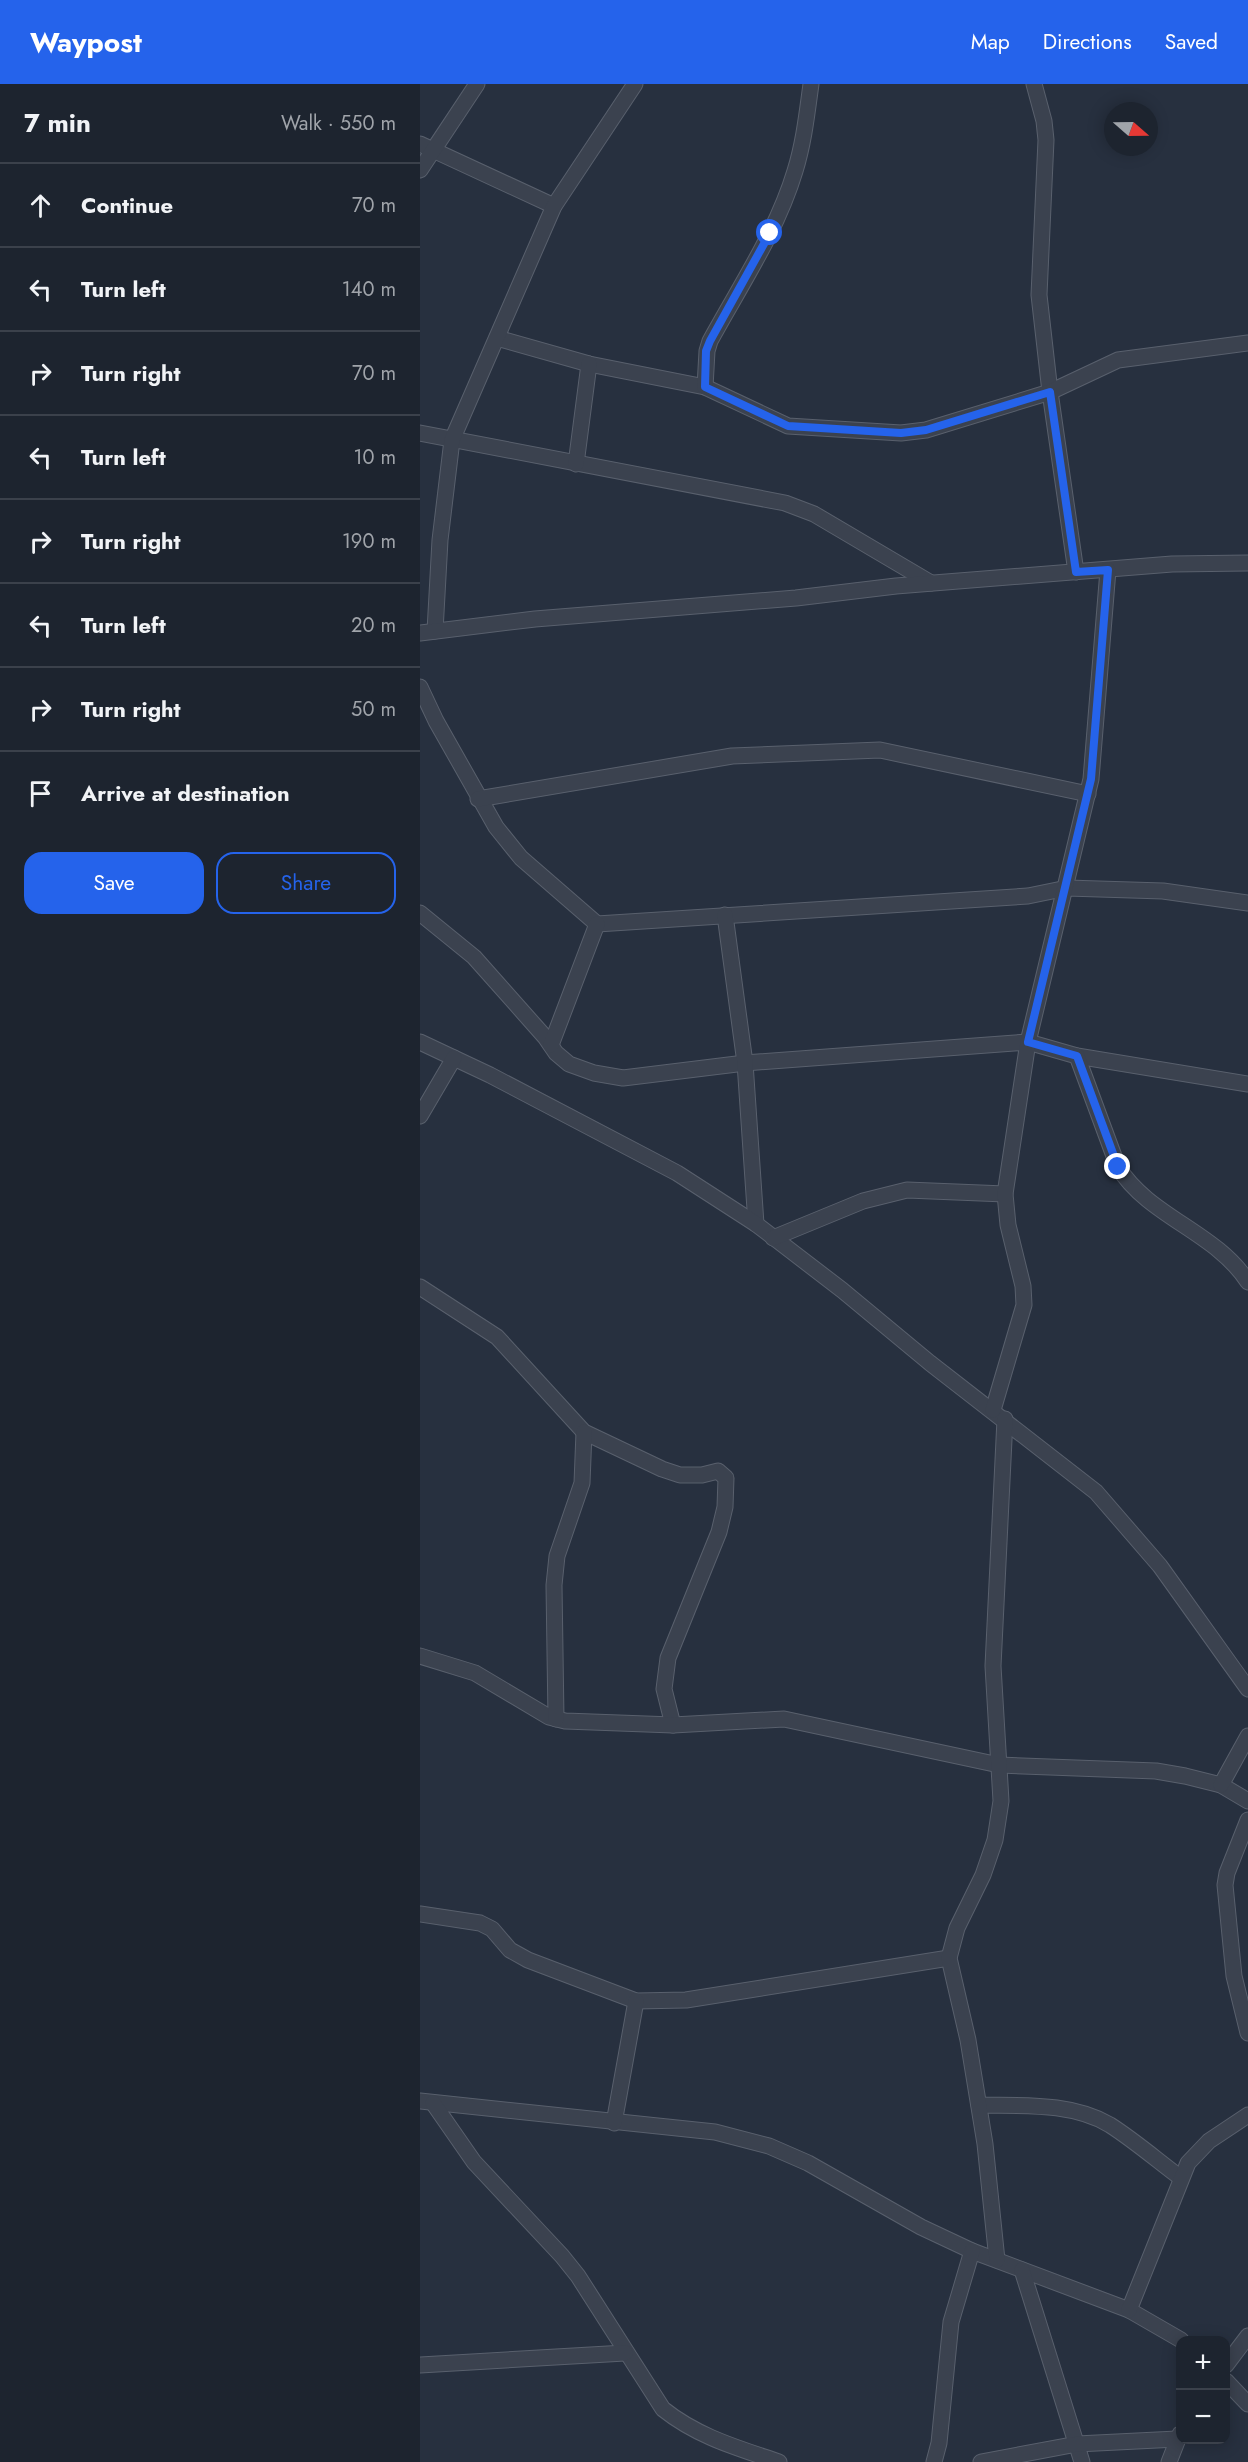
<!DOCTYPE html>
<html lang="en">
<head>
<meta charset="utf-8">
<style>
  :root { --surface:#1d242f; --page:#2a303b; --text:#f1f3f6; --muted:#a0a4aa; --line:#3b414b; --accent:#2563eb }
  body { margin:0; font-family:Jost,sans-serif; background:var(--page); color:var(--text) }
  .controls { position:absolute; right:18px; bottom:18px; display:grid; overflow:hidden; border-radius:12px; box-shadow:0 3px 15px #0003 }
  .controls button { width:54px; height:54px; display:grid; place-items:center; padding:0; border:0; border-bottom:2px solid var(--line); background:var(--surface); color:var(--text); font:30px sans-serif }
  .compass { position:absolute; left:684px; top:18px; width:54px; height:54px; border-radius:50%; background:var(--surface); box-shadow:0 3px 15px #0003; rotate:110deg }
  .stop { position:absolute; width:18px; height:18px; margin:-14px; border:4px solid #2563eb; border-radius:50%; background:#fff }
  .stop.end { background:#2563eb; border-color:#fff; box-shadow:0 2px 6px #0008 }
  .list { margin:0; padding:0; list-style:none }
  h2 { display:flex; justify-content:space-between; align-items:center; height:78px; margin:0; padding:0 24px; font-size:26px }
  h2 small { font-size:20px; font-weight:400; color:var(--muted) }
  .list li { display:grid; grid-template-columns:39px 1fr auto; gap:18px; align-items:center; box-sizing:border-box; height:84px; padding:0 24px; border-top:2px solid var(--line) }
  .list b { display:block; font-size:22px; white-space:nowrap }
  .list em { font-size:20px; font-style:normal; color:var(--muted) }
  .actions { display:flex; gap:12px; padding:18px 24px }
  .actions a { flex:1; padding:14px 0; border:2px solid var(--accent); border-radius:18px; text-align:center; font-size:21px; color:var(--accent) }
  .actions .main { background:var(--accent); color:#fff }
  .icon { flex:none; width:33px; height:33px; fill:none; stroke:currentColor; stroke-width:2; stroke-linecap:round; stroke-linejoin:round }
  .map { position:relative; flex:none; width:828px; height:2378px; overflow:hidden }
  header { display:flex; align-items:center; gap:36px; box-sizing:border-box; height:84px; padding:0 30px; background:var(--accent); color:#fff }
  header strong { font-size:28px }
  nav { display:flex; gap:33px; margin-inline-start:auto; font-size:21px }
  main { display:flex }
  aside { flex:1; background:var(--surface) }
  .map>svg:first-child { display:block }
</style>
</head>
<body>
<header>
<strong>Waypost</strong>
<nav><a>Map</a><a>Directions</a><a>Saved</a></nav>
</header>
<main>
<aside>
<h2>7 min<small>Walk · 550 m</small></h2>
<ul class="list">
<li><svg class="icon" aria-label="ahead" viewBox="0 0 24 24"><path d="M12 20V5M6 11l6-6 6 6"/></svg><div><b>Continue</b></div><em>70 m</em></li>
<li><svg class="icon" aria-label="left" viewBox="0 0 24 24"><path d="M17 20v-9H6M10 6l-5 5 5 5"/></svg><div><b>Turn left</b></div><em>140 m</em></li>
<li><svg class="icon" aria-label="right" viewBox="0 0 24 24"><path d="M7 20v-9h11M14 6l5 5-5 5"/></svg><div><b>Turn right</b></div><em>70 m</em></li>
<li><svg class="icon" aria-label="left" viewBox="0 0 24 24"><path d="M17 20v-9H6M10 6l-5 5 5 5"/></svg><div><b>Turn left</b></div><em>10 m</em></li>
<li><svg class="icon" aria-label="right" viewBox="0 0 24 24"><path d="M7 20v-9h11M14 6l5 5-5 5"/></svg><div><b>Turn right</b></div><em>190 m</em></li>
<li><svg class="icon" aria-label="left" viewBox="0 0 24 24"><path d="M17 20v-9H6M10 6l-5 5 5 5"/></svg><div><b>Turn left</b></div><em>20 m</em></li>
<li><svg class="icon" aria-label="right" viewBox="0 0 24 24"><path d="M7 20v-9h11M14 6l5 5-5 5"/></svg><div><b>Turn right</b></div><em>50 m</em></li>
<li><svg class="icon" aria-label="arrive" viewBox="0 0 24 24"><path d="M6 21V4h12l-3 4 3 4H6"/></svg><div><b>Arrive at destination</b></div></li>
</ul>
<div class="actions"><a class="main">Save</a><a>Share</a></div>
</aside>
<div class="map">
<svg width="828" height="2378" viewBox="0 0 828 2378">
  <rect width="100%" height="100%" fill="#27303f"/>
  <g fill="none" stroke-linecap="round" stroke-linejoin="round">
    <g stroke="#59606d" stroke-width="17">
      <g id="minor">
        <polyline points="614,0 624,37 626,56 619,211 630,308 656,488"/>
        <polyline points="0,60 134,122"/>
        <polyline points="0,86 57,0"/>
        <polyline points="77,254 169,280 285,303 368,342 481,349 506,346 630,308 698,276 828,259"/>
        <path d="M 285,303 L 287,267 L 290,257 C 320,202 357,147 375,87 C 384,58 387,29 391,0"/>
        <polyline points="0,349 365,419 394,430 511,499"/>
        <polyline points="156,380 169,280"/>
        <polyline points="15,547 20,456 32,356 134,122 215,0"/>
        <polyline points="0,549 115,535 376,514 476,502 752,480 828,479"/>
        <polyline points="0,603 16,637 76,743 101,774 177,840 608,812 647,804 743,807 828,819"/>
        <polyline points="58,715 312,672 460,666 668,710"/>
        <polyline points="0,829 54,873 125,953 136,969 149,980 174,989 203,994 325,979 608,958 657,972 828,1000"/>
        <polyline points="305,831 325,979 336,1140"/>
        <polyline points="0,958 70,991 257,1089 336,1140 422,1206 510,1279 676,1408 740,1482 828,1605"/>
        <polyline points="131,961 177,840"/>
        <path d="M 657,972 L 698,1083 C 729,1133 796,1148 828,1198"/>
        <polyline points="0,1032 34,974"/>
        <polyline points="353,1154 443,1117 487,1106 585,1110"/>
        <polyline points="0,1203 77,1253 164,1348 242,1385 260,1391 282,1391 298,1387 306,1394 305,1423 299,1448 248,1574 244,1605 253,1641"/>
        <polyline points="573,1326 604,1221 603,1202 588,1141 585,1110 608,958 671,695 688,486"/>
        <polyline points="0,1572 55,1589 129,1633 145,1637 253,1641 364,1635 579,1681 736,1687 765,1692 801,1701 828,1717"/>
        <polyline points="136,1635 134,1501 137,1472 162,1399 164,1348"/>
        <polyline points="801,1701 828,1652"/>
        <polyline points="828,1736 807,1789 805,1801 814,1892 828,1949"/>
        <polyline points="0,1830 60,1839 72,1845 90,1866 108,1876 216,1917 266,1916 529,1874"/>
        <polyline points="0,2017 295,2048 349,2062 388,2079 501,2143 552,2167 709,2226 761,2256"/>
        <path d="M 13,2019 L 54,2078 L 142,2172 L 158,2192 L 243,2325 C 278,2353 318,2364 359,2378"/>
        <path d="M 559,2021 C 601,2022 652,2018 690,2041 C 715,2057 738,2077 761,2094"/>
        <polyline points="194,2039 216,1917"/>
        <polyline points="577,2176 565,2060 548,1956 529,1874 537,1844 563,1791 575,1756 581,1717 573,1582 585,1335"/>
        <polyline points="602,2186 662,2378"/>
        <polyline points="709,2226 768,2079 789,2057 828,2031"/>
        <polyline points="0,2281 205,2269"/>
        <polyline points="806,2281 828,2252"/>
        <polyline points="806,2297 828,2320"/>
        <polyline points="514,2378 519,2359 531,2238 552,2167"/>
        <polyline points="561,2378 657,2360 757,2355"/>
        <polyline points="749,2378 760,2350"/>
      </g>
    </g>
    <use href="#minor" stroke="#3b424f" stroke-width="15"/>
  </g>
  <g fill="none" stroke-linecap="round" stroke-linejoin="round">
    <polyline stroke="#2563eb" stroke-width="8" points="350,149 290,257 286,267 285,303 368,342 481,349 506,346 630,308 656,488 688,486 671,695 608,958 657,972 698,1083"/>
  </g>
</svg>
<div class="controls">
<button>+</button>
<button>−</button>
</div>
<svg class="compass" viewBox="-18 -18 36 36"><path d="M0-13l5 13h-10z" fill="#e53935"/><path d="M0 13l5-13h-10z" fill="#a0a4aa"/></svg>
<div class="stop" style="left:350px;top:149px"></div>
<div class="stop end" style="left:698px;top:1083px"></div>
</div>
</main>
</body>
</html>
